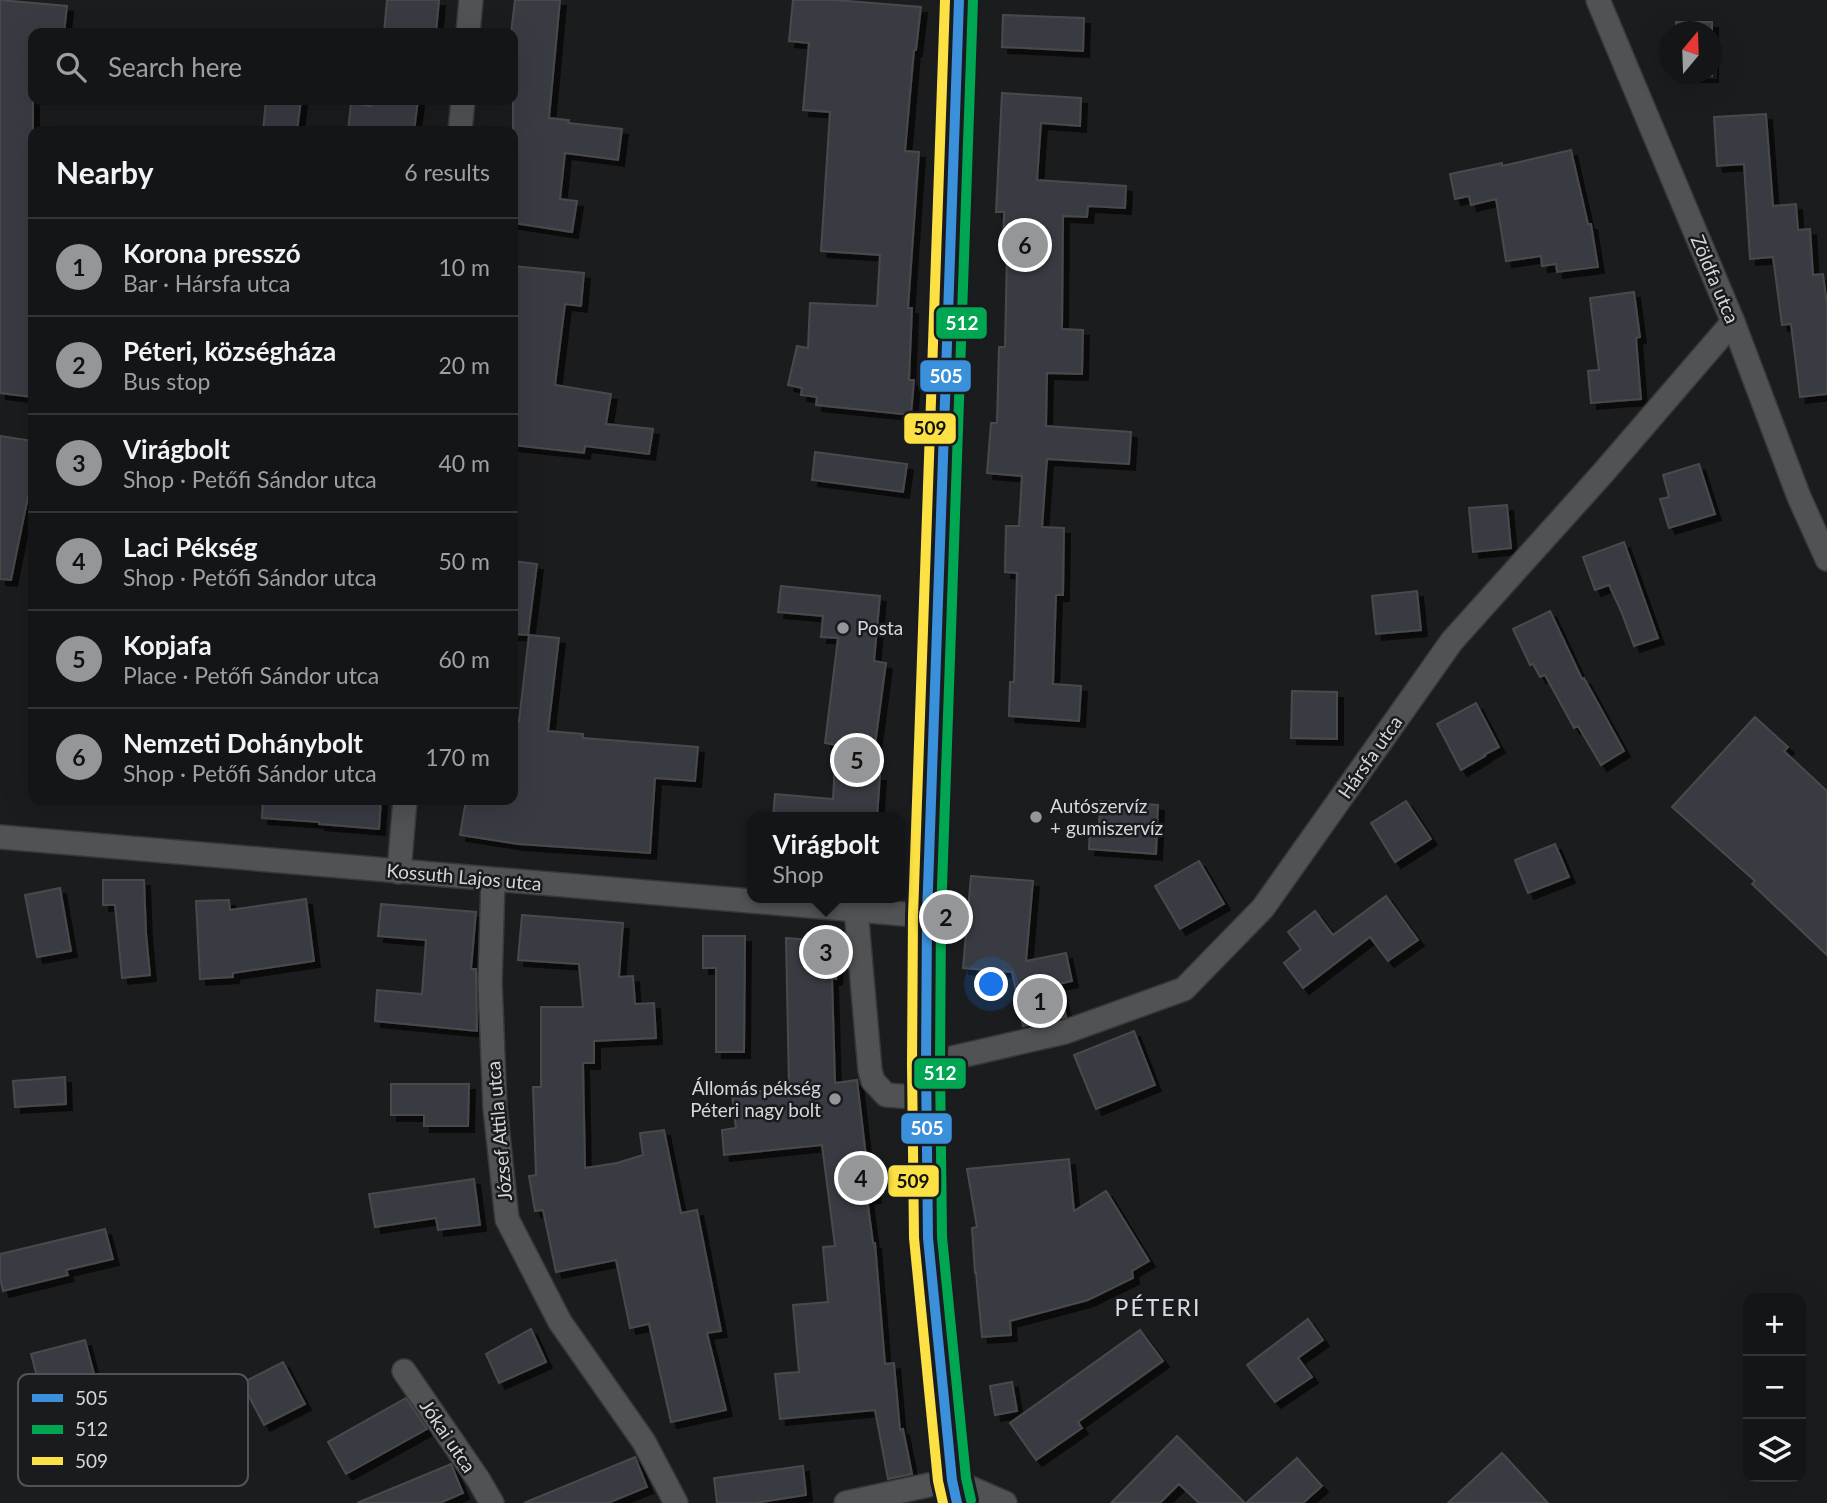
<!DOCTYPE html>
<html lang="en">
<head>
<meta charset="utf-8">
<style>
  :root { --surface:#141516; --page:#1d1e1f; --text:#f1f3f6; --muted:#9d9fa1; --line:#333435; --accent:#959698 }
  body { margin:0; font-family:Lato,sans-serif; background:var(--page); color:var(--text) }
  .controls { position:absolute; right:21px; bottom:21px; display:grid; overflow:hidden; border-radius:14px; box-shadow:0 7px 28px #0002 }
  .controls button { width:63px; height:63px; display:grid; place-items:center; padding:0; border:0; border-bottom:2px solid var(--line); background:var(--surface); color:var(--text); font:35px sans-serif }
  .compass { position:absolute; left:1659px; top:21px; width:63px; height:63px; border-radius:50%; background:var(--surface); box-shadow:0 7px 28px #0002; rotate:19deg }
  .you { position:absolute; left:992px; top:985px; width:24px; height:24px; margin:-18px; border:5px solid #fff; border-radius:50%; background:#1a73e8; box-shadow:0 0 0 10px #1a73e833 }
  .badge { display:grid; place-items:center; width:46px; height:46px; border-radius:50%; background:var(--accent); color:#111; font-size:23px; font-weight:700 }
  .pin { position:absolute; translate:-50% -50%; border:4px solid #fff; box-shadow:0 2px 7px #0006 }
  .popup { position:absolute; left:747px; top:812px; width:158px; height:91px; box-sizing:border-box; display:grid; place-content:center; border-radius:14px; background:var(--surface); filter:drop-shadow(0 2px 5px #0005); font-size:23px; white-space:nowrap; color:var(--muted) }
  .popup b { font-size:26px; color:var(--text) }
  .popup::after { content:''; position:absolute; left:50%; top:100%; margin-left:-14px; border:14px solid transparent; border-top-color:var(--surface) }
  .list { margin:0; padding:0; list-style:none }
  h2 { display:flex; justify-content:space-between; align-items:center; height:91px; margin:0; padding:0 28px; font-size:30px }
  h2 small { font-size:23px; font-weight:400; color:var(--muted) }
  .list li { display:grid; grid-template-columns:46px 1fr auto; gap:21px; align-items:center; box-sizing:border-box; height:98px; padding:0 28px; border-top:2px solid var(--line) }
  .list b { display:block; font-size:26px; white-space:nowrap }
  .list p { margin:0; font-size:23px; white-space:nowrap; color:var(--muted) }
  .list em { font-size:23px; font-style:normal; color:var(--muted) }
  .icon { flex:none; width:38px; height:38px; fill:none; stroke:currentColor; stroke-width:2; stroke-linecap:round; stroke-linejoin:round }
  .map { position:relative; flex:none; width:1827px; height:1503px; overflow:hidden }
  .search { position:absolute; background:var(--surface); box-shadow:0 7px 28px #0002; left:28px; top:28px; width:490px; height:77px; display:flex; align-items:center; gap:18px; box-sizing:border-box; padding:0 24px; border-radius:14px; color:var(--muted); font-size:26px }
  .panel { position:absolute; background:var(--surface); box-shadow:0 7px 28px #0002; left:28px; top:126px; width:490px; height:679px; border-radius:14px }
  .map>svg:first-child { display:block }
</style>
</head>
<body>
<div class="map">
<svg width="1827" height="1503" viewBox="0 0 1827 1503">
  <defs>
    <filter id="shadow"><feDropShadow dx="6" dy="6" stdDeviation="0" flood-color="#0009"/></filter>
  </defs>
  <rect width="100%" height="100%" fill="#1b1c1e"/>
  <g fill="#383b43" stroke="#494a4b" stroke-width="2" filter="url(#shadow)">
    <polygon points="0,0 67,6 64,33 33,33 33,397 0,393"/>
    <polygon points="387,0 439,0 436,33 384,33"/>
    <polygon points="515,0 560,0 549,118 569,120 568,123 622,129 618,160 565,153 560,199 577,201 572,232 513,223 513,33 511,33"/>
    <polygon points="793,0 835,0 921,7 916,50 914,50 905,151 919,152 908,308 912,308 909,380 914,380 911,415 816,405 817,397 801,395 802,388 788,385 797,346 808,348 810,303 877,306 880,255 821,251 830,112 803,110 809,43 789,41"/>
    <polygon points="1003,15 1084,18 1083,51 1002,47"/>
    <polygon points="1676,22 1712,22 1712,76 1676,76 1676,74 1712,74 1712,32 1676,32"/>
    <polygon points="1002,93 1081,98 1080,126 1041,123 1037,180 1126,186 1125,208 1088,206 1087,217 1063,216 1062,329 1083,330 1082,374 1047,373 1046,426 1131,432 1129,464 1047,459 1042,527 1064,528 1063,595 1056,595 1053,684 1081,686 1079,721 1009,716 1010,682 1014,682 1017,573 1005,572 1006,526 1019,526 1022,476 987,473 991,423 997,423 999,347 1005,347 1007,252 1003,252 1004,212 996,212"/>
    <polygon points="266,100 301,100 297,131 263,131"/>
    <polygon points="372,100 418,100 414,131 348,131 351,103 371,106"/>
    <polygon points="1766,114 1773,206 1796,204 1798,230 1810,229 1813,275 1823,274 1827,304 1827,394 1800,397 1791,324 1782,325 1773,257 1750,259 1744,164 1717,166 1714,117"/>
    <polygon points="1571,150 1588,224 1591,224 1598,267 1557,272 1556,264 1542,266 1541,256 1506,261 1496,199 1471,205 1469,196 1455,199 1450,174 1502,163 1502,166"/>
    <polygon points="513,266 584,273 581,306 565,304 555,385 611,394 606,424 653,429 649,454 585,446 584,453 513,445"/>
    <polygon points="1634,292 1640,337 1636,338 1641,399 1591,403 1588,371 1599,370 1590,298"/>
    <polygon points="0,436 33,441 33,482 31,482 11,580 0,579"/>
    <polygon points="815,452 907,464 903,492 812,480"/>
    <polygon points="1699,464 1715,514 1669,528 1660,499 1669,497 1663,475"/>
    <polygon points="1507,505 1511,548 1473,552 1469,508"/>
    <polygon points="1624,542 1658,638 1634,646 1621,611 1609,585 1595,590 1583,557"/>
    <polygon points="513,561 537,564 528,635 513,634"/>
    <polygon points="781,586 880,596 874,661 886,663 871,775 880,775 877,817 773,817 775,794 833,799 836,745 825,743 838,638 821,637 823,616 778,612"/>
    <polygon points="1417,591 1421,630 1376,634 1372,596"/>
    <polygon points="1550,611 1582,679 1584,678 1624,751 1601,765 1578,726 1574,728 1545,675 1540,677 1533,664 1530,665 1513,629"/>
    <polygon points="529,635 559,638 548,731 583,734 583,738 698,747 695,781 655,778 650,853 518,844 460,835 466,800 513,800 513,720 519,721"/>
    <polygon points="1292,691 1337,692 1337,739 1291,738"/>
    <polygon points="1476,703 1499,747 1484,755 1485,756 1461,770 1437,724"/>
    <polygon points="1755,717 1788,747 1784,751 1827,791 1827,955 1752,884 1755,881 1672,807"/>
    <polygon points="263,800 381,800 379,829 319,824 319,822 262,818"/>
    <polygon points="1100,801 1158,805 1156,854 1089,849 1090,827 1099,828"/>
    <polygon points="1406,801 1431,839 1395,862 1371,823"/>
    <polygon points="1555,844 1569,877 1528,893 1515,860"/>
    <polygon points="1199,861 1224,904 1180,929 1155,886"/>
    <polygon points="971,876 1033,881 1026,961 1066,953 1072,981 1059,984 1066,1017 1023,1026 1012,972 963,968"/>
    <polygon points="103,880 144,880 146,933 150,975 122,978 115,905 103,905"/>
    <polygon points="60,888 71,951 37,957 25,895"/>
    <polygon points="1386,896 1418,940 1388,961 1370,937 1303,988 1284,963 1301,949 1288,932 1315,911 1333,935"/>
    <polygon points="306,899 314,961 233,973 233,977 200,979 196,901 229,900 230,910"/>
    <polygon points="381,904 476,912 471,969 476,969 477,1031 375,1021 377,990 422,994 426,940 378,936"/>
    <polygon points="522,915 623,923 619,977 633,976 635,1004 654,1003 656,1038 594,1041 594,1063 583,1063 585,1168 617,1163 643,1155 640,1133 664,1130 681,1213 697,1210 721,1331 707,1333 726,1410 671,1422 649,1324 630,1328 616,1260 556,1272 543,1210 535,1211 529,1176 536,1175 533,1087 541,1087 541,1007 583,1007 579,964 518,960"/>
    <polygon points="703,936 745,936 744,1052 716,1052 716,968 703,968"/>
    <polygon points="786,938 839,942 836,979 832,978 835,1083 857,1080 867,1165 871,1164 875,1197 867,1198 873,1243 875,1243 885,1364 894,1363 900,1430 903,1429 912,1474 888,1479 875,1410 780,1419 775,1374 799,1372 793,1305 828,1302 823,1247 835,1246 822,1145 724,1155 722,1130 736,1128 732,1094 789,1088"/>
    <polygon points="1134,1031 1155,1085 1096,1109 1074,1055"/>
    <polygon points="65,1077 66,1104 15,1107 13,1081"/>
    <polygon points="391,1084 469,1084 468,1126 424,1126 424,1115 391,1115"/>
    <polygon points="1069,1159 1074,1211 1106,1191 1149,1261 1132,1271 1133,1278 1088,1300 1010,1321 1011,1335 982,1337 976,1273 975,1273 972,1228 977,1227 967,1169"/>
    <polygon points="474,1179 480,1225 438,1230 436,1218 375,1227 369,1194"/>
    <polygon points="105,1229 113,1259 66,1270 68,1275 3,1291 0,1278 0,1254"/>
    <polygon points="1308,1319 1323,1340 1298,1358 1312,1377 1275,1402 1247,1365"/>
    <polygon points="531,1329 546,1362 499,1383 486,1354"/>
    <polygon points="1140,1330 1163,1361 1078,1422 1082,1428 1036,1460 1010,1423"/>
    <polygon points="85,1340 98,1389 44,1403 31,1354"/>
    <polygon points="283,1362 305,1404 264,1425 242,1383"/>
    <polygon points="1012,1382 1017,1411 995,1415 990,1386"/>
    <polygon points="406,1398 427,1429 346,1474 328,1442"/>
    <polygon points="1177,1436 1245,1503 1199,1503 1179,1484 1160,1503 1111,1503"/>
    <polygon points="1502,1453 1548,1503 1448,1503"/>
    <polygon points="635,1457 647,1487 608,1503 524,1503"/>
    <polygon points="1297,1458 1322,1486 1303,1503 1246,1503"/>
    <polygon points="451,1464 463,1493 440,1503 357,1503"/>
    <polygon points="803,1466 806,1495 755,1503 717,1503 714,1478"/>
  </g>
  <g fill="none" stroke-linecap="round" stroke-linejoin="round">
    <g stroke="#373839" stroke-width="26">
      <g id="street">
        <polyline points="1598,0 1733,322 1799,497 1827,559"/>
        <polyline points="468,33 471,0"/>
        <polyline points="460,131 463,100"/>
        <polyline points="0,837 927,916"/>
        <polyline points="399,872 405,800"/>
        <polyline points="493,880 490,982 495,1108 507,1219 560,1322 644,1442 676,1503"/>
        <polyline points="856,910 870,1070 873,1081 886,1095 926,1098"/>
        <polyline points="926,1064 1065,1032 1184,989 1263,908 1452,641 1603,473 1733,322"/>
        <polyline points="404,1371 478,1479 492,1503"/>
        <polyline points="846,1503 952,1480 1005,1503"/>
      </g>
    </g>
    <g stroke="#373839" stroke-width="37">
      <polyline id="secondary" points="957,1503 952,1480 928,1238 926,1064 927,916 959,0"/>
    </g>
    <use href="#street" stroke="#515253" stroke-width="23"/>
    <use href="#secondary" stroke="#5b5c5f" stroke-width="33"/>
    <g stroke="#1a1b1f" stroke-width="16">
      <polyline id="bus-1" points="957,1503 952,1480 928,1238 926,1064 927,916 959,0"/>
    </g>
    <g stroke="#1a1b1f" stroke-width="16">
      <polyline id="bus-2" points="971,1500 966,1478 942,1237 940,1064 941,916 973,0"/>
    </g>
    <g stroke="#1a1b1f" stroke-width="16">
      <polyline id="bus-3" points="943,1503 938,1481 914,1238 912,1064 913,916 945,0"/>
    </g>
    <use href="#bus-1" stroke="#3a90db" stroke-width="10"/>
    <use href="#bus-2" stroke="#00a651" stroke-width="10"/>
    <use href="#bus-3" stroke="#fbe143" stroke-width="10"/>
  </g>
  <g fill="#959698" stroke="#1a1b1f" stroke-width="2.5">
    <circle cx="843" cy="628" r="7"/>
    <circle cx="1036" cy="817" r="7"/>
    <circle cx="835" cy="1099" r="7"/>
  </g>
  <g text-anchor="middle" stroke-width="5" stroke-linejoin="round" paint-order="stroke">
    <g font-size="19" fill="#d6d7d9" stroke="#1a1b1f">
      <text transform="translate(1715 279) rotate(67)" y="7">Zöldfa utca</text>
      <text transform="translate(1370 757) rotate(-55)" y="7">Hársfa utca</text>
      <text transform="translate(464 877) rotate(5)" y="7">Kossuth Lajos utca</text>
      <text transform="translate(499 1131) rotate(-95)" y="7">József Attila utca</text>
      <text transform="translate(448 1436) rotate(56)" y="7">Jókai utca</text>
    </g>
    <g font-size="19" fill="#d6d7d9" stroke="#1a1b1f" text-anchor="start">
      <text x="857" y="635">Posta</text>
      <text x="1050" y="813">Autószervíz<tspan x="1050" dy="22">+ gumiszervíz</tspan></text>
      <text x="821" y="1095" text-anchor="end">Állomás pékség<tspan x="821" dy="22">Péteri nagy bolt</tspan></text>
    </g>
    <g font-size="23" letter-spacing="2" fill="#d9dbe0" stroke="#1a1b1f">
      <text x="1158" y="1316">PÉTERI</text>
    </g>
  </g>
  <rect x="18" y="1374" width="230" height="112" rx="10" fill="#1a1b1f" stroke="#525357" stroke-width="2"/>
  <rect x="32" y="1394" width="31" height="8" fill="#3a90db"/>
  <rect x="32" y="1425" width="31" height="9" fill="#00a651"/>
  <rect x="32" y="1457" width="31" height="8" fill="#fbe143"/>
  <g font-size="19" fill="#d6d7d9">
    <text x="75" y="1405">505</text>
    <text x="75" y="1436">512</text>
    <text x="75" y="1468">509</text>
  </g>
  <g stroke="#1a1b1f" stroke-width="2.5">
    <rect x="935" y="306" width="53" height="34" rx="7" fill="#00a651"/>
    <rect x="919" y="359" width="53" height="34" rx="7" fill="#3a90db"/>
    <rect x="903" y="412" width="54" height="33" rx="7" fill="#fbe143"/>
    <rect x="913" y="1057" width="54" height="33" rx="7" fill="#00a651"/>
    <rect x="900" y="1112" width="53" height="33" rx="7" fill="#3a90db"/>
    <rect x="887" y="1164" width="53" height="34" rx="7" fill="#fbe143"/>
  </g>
  <g font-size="19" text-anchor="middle" font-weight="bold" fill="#fff">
    <text x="962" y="330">512</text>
    <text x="946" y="383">505</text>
    <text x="940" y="1080">512</text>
    <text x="927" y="1135">505</text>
  </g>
  <g font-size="19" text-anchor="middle" font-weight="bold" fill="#111">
    <text x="930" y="435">509</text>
    <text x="913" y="1188">509</text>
  </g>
</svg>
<div class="controls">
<button>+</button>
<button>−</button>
<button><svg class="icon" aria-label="layers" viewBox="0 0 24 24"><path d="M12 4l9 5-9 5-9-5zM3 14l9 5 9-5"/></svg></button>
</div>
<svg class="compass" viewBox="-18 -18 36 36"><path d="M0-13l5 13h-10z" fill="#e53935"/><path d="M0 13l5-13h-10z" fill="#9d9fa1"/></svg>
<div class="you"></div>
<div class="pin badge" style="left:1040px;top:1001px">1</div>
<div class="pin badge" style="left:946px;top:917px">2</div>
<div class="pin badge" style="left:826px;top:952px">3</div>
<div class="popup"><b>Virágbolt</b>Shop</div>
<div class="pin badge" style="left:861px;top:1178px">4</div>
<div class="pin badge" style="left:857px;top:760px">5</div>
<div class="pin badge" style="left:1025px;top:245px">6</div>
<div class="search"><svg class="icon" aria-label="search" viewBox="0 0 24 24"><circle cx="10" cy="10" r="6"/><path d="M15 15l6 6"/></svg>Search here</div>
<section class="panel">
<h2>Nearby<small>6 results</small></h2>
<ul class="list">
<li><span class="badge">1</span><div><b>Korona presszó</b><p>Bar · Hársfa utca</p></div><em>10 m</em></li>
<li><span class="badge">2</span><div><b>Péteri, községháza</b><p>Bus stop</p></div><em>20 m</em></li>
<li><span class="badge">3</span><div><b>Virágbolt</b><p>Shop · Petőfi Sándor utca</p></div><em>40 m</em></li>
<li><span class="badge">4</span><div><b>Laci Pékség</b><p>Shop · Petőfi Sándor utca</p></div><em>50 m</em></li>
<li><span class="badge">5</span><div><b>Kopjafa</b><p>Place · Petőfi Sándor utca</p></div><em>60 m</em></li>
<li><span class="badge">6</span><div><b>Nemzeti Dohánybolt</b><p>Shop · Petőfi Sándor utca</p></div><em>170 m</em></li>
</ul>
</section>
</div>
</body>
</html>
